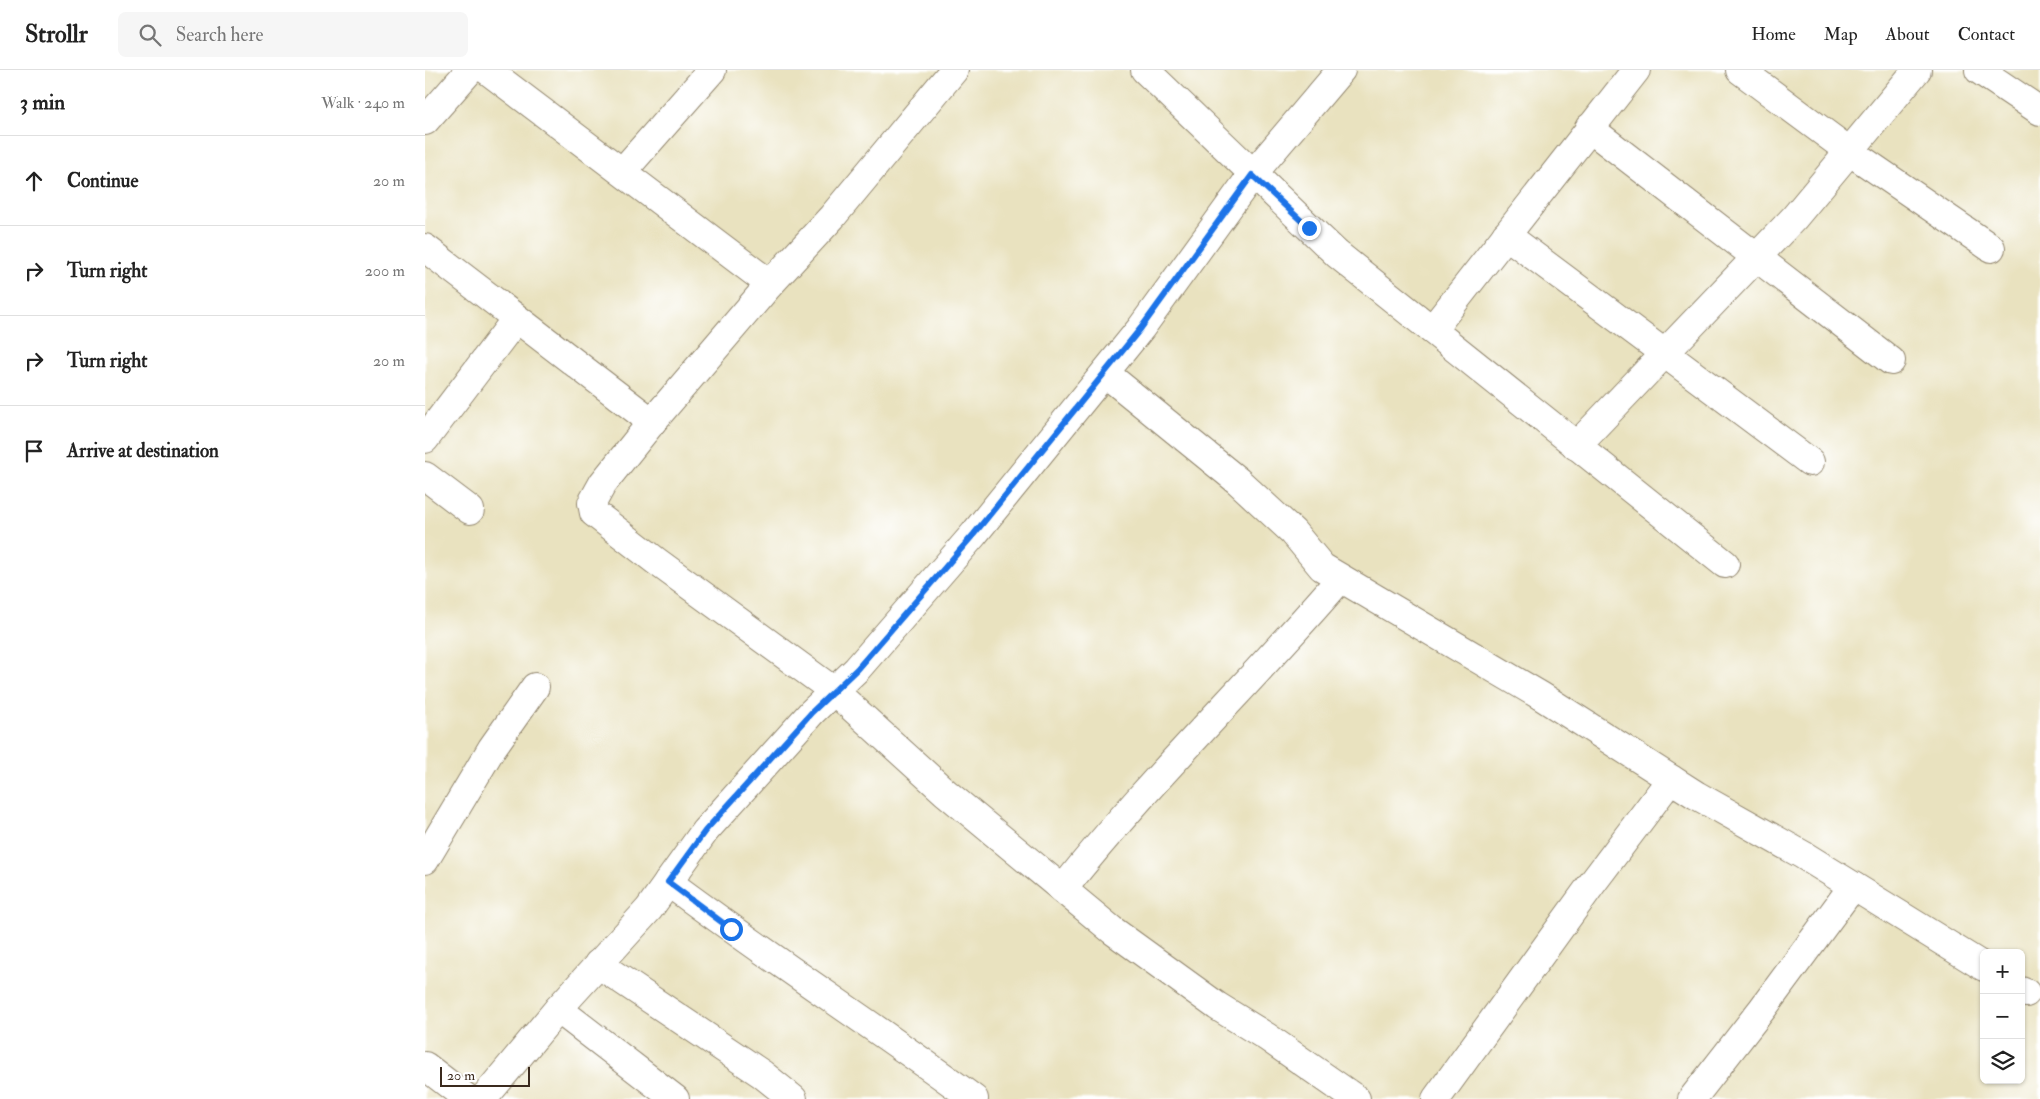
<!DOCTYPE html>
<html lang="en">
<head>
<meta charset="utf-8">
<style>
  :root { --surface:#fff; --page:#f6f6f6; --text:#222; --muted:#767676; --line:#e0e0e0 }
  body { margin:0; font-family:"IM FELL Double Pica",serif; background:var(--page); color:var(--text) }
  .controls { position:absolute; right:15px; bottom:15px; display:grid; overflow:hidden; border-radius:8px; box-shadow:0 1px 4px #0004 }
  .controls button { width:45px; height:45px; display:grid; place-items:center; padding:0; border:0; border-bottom:1px solid var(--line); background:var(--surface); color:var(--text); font:25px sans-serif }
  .scale { position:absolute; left:15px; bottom:12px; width:90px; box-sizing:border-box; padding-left:5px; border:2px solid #3b2a1e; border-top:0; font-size:14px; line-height:18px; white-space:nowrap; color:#3b2a1e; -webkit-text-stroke:4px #fff; paint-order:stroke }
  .stop { position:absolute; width:15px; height:15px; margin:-11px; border:4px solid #1a73e8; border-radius:50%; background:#fff }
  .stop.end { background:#1a73e8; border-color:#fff; box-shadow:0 1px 5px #0008 }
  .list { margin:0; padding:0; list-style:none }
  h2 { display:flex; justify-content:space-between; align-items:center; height:65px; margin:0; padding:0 20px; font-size:21px }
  h2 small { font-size:16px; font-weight:400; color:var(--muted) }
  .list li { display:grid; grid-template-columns:32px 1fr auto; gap:15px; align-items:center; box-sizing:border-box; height:90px; padding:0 20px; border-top:1px solid var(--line) }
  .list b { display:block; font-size:19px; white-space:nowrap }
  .list em { font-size:16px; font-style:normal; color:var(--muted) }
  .icon { flex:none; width:28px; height:28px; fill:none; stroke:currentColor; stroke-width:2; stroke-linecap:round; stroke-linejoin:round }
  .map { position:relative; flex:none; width:1615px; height:1029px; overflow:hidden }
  header { display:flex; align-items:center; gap:30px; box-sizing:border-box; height:70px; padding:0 25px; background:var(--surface); border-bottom:1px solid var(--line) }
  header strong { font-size:24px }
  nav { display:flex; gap:28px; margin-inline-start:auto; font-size:18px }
  .search { width:350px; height:45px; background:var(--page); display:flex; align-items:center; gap:12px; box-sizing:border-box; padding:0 18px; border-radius:8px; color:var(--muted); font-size:19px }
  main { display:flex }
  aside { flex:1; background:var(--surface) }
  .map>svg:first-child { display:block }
</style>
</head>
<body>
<header>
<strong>Strollr</strong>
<div class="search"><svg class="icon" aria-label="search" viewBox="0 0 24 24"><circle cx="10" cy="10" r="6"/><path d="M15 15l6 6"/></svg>Search here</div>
<nav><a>Home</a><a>Map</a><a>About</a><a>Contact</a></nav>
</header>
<main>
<aside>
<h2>3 min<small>Walk · 240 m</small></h2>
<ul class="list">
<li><svg class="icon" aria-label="ahead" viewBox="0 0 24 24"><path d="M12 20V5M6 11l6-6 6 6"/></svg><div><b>Continue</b></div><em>20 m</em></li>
<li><svg class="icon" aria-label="right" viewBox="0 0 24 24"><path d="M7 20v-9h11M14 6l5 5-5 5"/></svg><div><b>Turn right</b></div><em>200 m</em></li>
<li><svg class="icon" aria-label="right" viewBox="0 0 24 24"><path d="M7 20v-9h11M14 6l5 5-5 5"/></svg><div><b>Turn right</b></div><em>20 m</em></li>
<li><svg class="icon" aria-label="arrive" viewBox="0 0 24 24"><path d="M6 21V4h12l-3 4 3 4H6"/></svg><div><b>Arrive at destination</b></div></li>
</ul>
</aside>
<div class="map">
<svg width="1615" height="1029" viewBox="0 0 1615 1029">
  <rect width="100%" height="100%" fill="#fff"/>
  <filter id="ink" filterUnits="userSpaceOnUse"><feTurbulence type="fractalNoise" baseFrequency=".02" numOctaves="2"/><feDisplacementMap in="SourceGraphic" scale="10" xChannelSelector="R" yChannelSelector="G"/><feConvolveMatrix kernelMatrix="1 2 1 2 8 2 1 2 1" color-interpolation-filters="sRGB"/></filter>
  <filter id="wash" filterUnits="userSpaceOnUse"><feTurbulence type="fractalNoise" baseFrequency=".0096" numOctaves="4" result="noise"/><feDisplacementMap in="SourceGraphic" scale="20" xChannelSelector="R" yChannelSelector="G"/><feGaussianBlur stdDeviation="1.12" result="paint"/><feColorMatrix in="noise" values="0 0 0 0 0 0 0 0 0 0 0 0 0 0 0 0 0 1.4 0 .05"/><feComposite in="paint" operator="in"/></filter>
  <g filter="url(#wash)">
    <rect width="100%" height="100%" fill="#e9e2bf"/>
  </g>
  <g filter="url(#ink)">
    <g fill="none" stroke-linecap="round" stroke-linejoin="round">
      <g stroke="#92866e" stroke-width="30">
        <g id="minor">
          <polyline points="62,0 345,214"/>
          <polyline points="529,0 407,147 345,214 227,352 178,413 167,433 169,443 231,491 409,621 520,722 687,860 792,936 842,967 931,1029"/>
          <polyline points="720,0 912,184 1300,494"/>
          <polyline points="1315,0 1424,81 1566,178"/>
          <polyline points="1554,0 1615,41"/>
          <polyline points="0,51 45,0"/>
          <polyline points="1164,58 1466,291"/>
          <polyline points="198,101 287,0"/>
          <polyline points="1081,165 1385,392"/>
          <polyline points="0,178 227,352"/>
          <polyline points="1007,260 1211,0"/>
          <polyline points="680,303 813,411 868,462 897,497 1116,626 1271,725 1378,785 1559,897"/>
          <polyline points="0,369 91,249"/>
          <polyline points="1151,376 1369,148 1492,0"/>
          <polyline points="0,406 45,440"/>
          <polyline points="0,790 67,678 110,617"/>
          <path d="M 243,812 C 343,887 448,955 549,1029"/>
          <path d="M 638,819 C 724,710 825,614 915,509"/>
          <polyline points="173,894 337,1004 368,1029"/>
          <polyline points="1596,921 1601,923"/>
          <polyline points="133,939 250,1029"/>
          <polyline points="0,996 43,1029"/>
          <polyline points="58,1029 133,939 224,839 280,761 387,642 432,599 549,464 716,258 827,105 916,0"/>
          <polyline points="1011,1029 1169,811 1246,709"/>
          <polyline points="1267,1029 1338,938 1428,816"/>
        </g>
      </g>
      <use href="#minor" stroke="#fff" stroke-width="28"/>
    </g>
  </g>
  <g fill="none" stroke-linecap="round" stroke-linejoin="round" filter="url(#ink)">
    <polyline stroke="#1a73e8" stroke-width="6" points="306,859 243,812 280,761 387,642 432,599 549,464 716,258 827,105 884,158"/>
  </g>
</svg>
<div class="controls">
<button>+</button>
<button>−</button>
<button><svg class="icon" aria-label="layers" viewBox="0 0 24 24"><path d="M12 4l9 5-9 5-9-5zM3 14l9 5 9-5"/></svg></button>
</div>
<div class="scale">20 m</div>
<div class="stop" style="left:306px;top:859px"></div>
<div class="stop end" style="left:884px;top:158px"></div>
</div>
</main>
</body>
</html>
